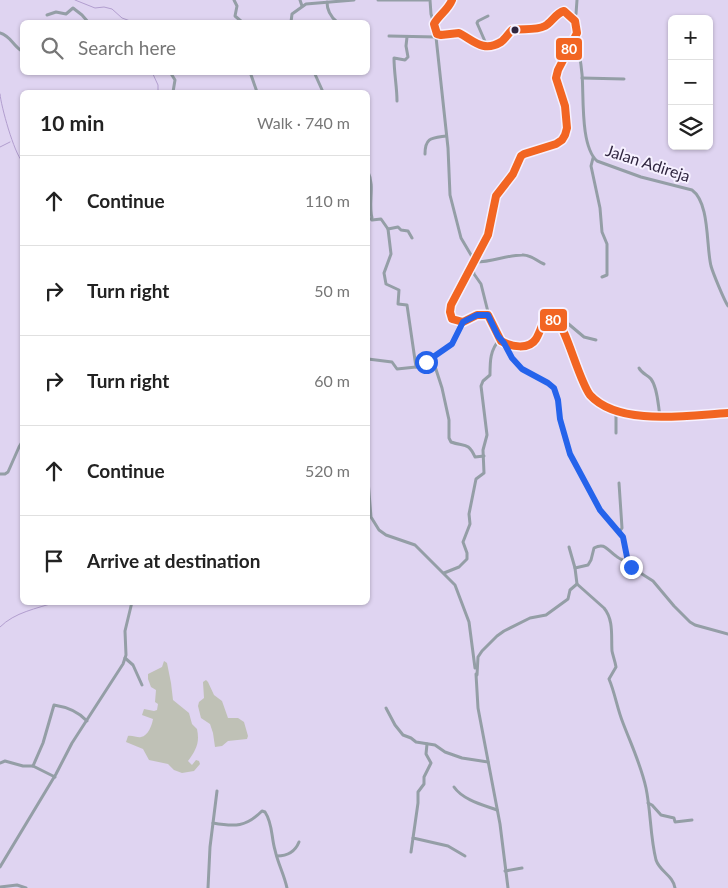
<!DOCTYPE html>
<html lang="en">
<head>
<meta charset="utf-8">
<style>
  :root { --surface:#fff; --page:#f6f6f6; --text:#222; --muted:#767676; --line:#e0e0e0 }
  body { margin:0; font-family:Lato,sans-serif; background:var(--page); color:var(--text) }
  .controls { position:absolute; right:15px; top:15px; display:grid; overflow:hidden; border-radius:8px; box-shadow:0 1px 4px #0004 }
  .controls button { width:45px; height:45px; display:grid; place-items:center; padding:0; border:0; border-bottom:1px solid var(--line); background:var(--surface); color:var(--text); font:25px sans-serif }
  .stop { position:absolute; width:15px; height:15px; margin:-11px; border:4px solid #2563eb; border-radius:50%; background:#fff }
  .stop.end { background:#2563eb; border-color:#fff; box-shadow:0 1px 5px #0008 }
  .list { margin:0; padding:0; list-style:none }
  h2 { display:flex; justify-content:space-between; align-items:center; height:65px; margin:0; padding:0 20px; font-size:21px }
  h2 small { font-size:16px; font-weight:400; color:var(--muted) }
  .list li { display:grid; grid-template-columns:32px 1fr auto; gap:15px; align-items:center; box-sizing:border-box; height:90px; padding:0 20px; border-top:1px solid var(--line) }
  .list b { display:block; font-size:19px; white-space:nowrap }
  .list em { font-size:16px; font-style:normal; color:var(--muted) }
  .icon { flex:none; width:28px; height:28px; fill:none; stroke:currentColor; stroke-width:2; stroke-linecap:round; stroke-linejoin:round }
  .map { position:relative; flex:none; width:728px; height:888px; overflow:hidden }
  .search { position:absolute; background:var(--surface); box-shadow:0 1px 4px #0004; left:20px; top:20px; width:350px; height:55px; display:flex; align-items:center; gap:12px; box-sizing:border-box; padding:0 18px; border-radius:8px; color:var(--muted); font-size:19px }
  .panel { position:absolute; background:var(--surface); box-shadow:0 1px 4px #0004; left:20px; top:90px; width:350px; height:515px; border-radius:8px }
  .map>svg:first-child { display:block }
</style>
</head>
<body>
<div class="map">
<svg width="728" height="888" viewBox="0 0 728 888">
  <rect width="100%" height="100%" fill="#dfd4f1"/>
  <g fill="#bfc1b6">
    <path d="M 164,661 L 167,663 L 171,683 L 173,700 L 189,713 L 192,724 L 197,729 C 200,743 196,750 188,761 L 192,765 L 196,760 L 199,761 L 200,764 L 194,771 L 182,773 L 174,770 L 168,764 L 149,760 L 143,749 L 126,742 L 128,736 C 132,735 138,738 141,737 C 148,736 152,725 153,719 L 142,715 L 144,709 L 154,711 L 157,710 L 158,704 L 155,702 L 156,690 L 151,687 L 148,679 L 148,674 L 162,667 Z"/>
    <polygon points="206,680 208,682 214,695 222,701 228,718 238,718 244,722 248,736 247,739 228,741 222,746 215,747 213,733 210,724 201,718 198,706 199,702 204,698 203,682"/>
  </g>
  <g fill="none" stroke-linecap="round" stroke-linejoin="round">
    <g stroke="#b29ecf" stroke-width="1">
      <polyline points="75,0 95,8 104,7 112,9 122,18 133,22"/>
      <polyline points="152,72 158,85 158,92"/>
      <path d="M 0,94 C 1,106 14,153 22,161"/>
      <polyline points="0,147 10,142"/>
      <path d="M 0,627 C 15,612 36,609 56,602"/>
    </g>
    <g stroke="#949ea6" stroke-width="3">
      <polyline points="234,0 237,6 235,16 242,22"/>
      <polyline points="300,0 302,6"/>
      <polyline points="378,0 428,0"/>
      <polyline points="430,0 431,14 434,24"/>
      <path d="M 327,2 C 327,10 331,17 337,22"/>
      <polyline points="47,15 56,12 66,14 73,8 82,15 88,22"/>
      <polyline points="570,16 576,14 577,0"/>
      <polyline points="291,22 292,14 306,4 354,0"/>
      <path d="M 0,33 C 11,36 13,46 22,51"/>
      <polyline points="437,34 436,37 448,148 450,195 461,238 474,260"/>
      <polyline points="389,36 436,37"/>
      <path d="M 575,40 C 579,50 581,63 582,74 C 584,95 580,146 597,161 L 641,177 L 692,190 C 710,203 706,246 711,266 C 713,273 724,300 728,306"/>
      <polyline points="487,46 477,23 478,21 488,16"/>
      <polyline points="170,72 175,80 173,92"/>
      <polyline points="250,72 257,92"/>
      <polyline points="314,72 323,92"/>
      <polyline points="582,78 624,79"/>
      <path d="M 397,101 C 397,87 394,73 394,58 L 405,60 L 408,57 L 406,46 L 407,37"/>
      <path d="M 425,154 C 425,137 432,138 446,136"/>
      <polyline points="593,158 591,166 600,208 602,232 607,244 607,275 602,277"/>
      <path d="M 368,172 C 375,186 368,203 372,218 L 368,220"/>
      <polyline points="372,220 381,219 388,229"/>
      <polyline points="412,238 408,231 401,230 398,227 388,229 391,254 384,273 386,284 399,290 398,304 407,305 416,367"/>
      <path d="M 474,262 C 490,263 506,255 522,255 C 531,254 536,261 544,264"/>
      <polyline points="472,264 474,274 481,284 489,316"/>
      <polyline points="557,322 565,321 584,337 596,340"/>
      <polyline points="504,344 511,358 522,369 548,383 554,388 558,400 560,419 570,454 600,510 623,537 628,562 631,567 653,581 674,606 690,622 695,625 728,634"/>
      <path d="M 432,357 L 442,388 L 449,420 L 449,438 L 451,442 C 464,447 468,441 475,457 L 484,456"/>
      <polyline points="368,359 392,362 397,369 416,367 447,348 452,344 463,322"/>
      <path d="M 639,368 C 642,374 648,375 651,379 C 658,388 658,406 660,416"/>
      <polyline points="616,410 616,433"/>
      <polyline points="0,474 5,474 8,472 19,447 22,442"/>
      <polyline points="368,480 371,517 379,530 386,535 415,545 455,585 469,622 475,668"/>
      <polyline points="619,483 622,528 620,531"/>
      <polyline points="569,547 575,568 577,584"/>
      <path d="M 575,568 L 588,565 L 591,560 L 594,548 C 605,542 607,550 616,556 C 619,559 623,560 628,562"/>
      <path d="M 444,573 L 459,567 L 467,559 L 467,553 L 463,542 L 470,524 L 469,514 L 476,479 L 484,473 L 483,450 L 487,435 L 481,386 L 483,381 L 490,375 C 490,361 490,350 500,339"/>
      <polyline points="125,658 133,665 142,685"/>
      <polyline points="476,674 478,708 500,824 508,888"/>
      <path d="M 477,675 L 478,657 L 482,651 L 497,636 L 504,631 L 530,618 L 546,615 L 568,599 L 570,590 L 577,584 L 604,608 C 614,620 611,637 612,651 C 613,656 615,661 616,667 L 609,679 C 615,693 617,708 623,723 C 631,744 641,765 646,788 C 651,812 650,836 656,860 C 660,872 673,875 675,888"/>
      <polyline points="386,708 395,725 403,735 411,738 416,742 435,745 445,752 462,758 488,762"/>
      <polyline points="0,763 5,761 23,766 33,766 55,777"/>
      <path d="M 33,766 L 43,743 L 54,705 C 67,707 78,711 87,721"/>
      <path d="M 454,787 C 463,800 483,805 497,810"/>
      <polyline points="648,803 652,805 661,815 674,818 675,822 692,820"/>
      <path d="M 213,823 C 235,827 246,827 262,811 L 265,812 C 273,824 271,837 275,850 C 278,864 284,874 287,888"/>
      <polyline points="413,838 448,846 465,856"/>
      <polyline points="411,852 418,803 418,792 424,784 424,777 431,763 426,754 427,744"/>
      <path d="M 277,856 C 288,856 295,852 299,842"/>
      <polyline points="0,867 56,774 72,743 123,664 126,655 125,631 132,602"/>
      <polyline points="505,871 522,868"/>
      <polyline points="0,887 17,885 26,888"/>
      <polyline points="208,888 210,847 217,791"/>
    </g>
    <path stroke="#949ea6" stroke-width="4.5" d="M 452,0 C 448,10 439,15 434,24 L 437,34 L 441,35 L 459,33 C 473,40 483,53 501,42 C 505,39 508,34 512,30 C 523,28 535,31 545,26 C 552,22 556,13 564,11 L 575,21 L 577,33 L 558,70 L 556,78 L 565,106 L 567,128 L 565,135 L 562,140 L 556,144 L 524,154 L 521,156 L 513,174 L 496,196 L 488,235 L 451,305 L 450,312 L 452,319 L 463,322 L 477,315 L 488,315 L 501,341 C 511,347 529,350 536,339 C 539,334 541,328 543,323 C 548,321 552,318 557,322 C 566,327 579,381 590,395 C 619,427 690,415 728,413"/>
    <g stroke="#f6f1ff" stroke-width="11">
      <path id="bus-1" d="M 452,0 C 448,10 439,15 434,24 L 437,34 L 441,35 L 459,33 C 473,40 483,53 501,42 C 505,39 508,34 512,30 C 523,28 535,31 545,26 C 552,22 556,13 564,11 L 575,21 L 577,33 L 558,70 L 556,78 L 565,106 L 567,128 L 565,135 L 562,140 L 556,144 L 524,154 L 521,156 L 513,174 L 496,196 L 488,235 L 451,305 L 450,312 L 452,319 L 463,322 L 477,315 L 488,315 L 501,341 C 511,347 529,350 536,339 C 539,334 541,328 543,323 C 548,321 552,318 557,322 C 566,327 579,381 590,395 C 619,427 690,415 728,413"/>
    </g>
    <use href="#bus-1" stroke="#f26522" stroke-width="8"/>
  </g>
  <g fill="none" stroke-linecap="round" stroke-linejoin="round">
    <polyline stroke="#2563eb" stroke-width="6" points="426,362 452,344 463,322 477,315 488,315 498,336 504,343 512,358 522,369 548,383 554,388 558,400 560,419 570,454 600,510 623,537 628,562 631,567"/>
  </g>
  <circle fill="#2f253f" stroke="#f6f1ff" stroke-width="2" cx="515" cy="30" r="4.5"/>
  <g text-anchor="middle" stroke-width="4" stroke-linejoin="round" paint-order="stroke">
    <g font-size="16" fill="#2f253f" stroke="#f6f1ff">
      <text transform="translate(648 163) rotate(18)" y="6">Jalan Adireja</text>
    </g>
  </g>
  <g stroke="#f6f1ff" stroke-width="2">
    <rect x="555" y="37" width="28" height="24" rx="5" fill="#f26522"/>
    <rect x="539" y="308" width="29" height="24" rx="5" fill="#f26522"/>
  </g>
  <g font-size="14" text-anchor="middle" font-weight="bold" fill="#fff">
    <text x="569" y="54">80</text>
    <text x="553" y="325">80</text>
  </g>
</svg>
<div class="controls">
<button>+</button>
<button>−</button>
<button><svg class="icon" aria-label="layers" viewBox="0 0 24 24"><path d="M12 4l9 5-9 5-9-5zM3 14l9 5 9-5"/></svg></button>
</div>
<div class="stop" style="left:426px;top:362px"></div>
<div class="stop end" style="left:631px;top:567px"></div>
<div class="search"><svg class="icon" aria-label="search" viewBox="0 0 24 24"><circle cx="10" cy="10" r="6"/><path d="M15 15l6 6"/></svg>Search here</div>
<section class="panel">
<h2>10 min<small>Walk · 740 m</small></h2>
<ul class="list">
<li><svg class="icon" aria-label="ahead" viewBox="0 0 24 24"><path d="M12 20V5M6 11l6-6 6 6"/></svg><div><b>Continue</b></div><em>110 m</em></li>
<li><svg class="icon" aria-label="right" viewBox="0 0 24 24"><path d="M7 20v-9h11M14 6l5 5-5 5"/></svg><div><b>Turn right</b></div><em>50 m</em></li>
<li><svg class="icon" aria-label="right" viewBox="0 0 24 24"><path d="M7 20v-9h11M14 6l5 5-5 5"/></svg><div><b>Turn right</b></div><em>60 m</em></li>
<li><svg class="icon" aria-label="ahead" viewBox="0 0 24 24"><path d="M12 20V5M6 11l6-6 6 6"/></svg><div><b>Continue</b></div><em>520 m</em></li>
<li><svg class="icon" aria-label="arrive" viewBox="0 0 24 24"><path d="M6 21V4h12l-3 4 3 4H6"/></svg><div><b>Arrive at destination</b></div></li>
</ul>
</section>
</div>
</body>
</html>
